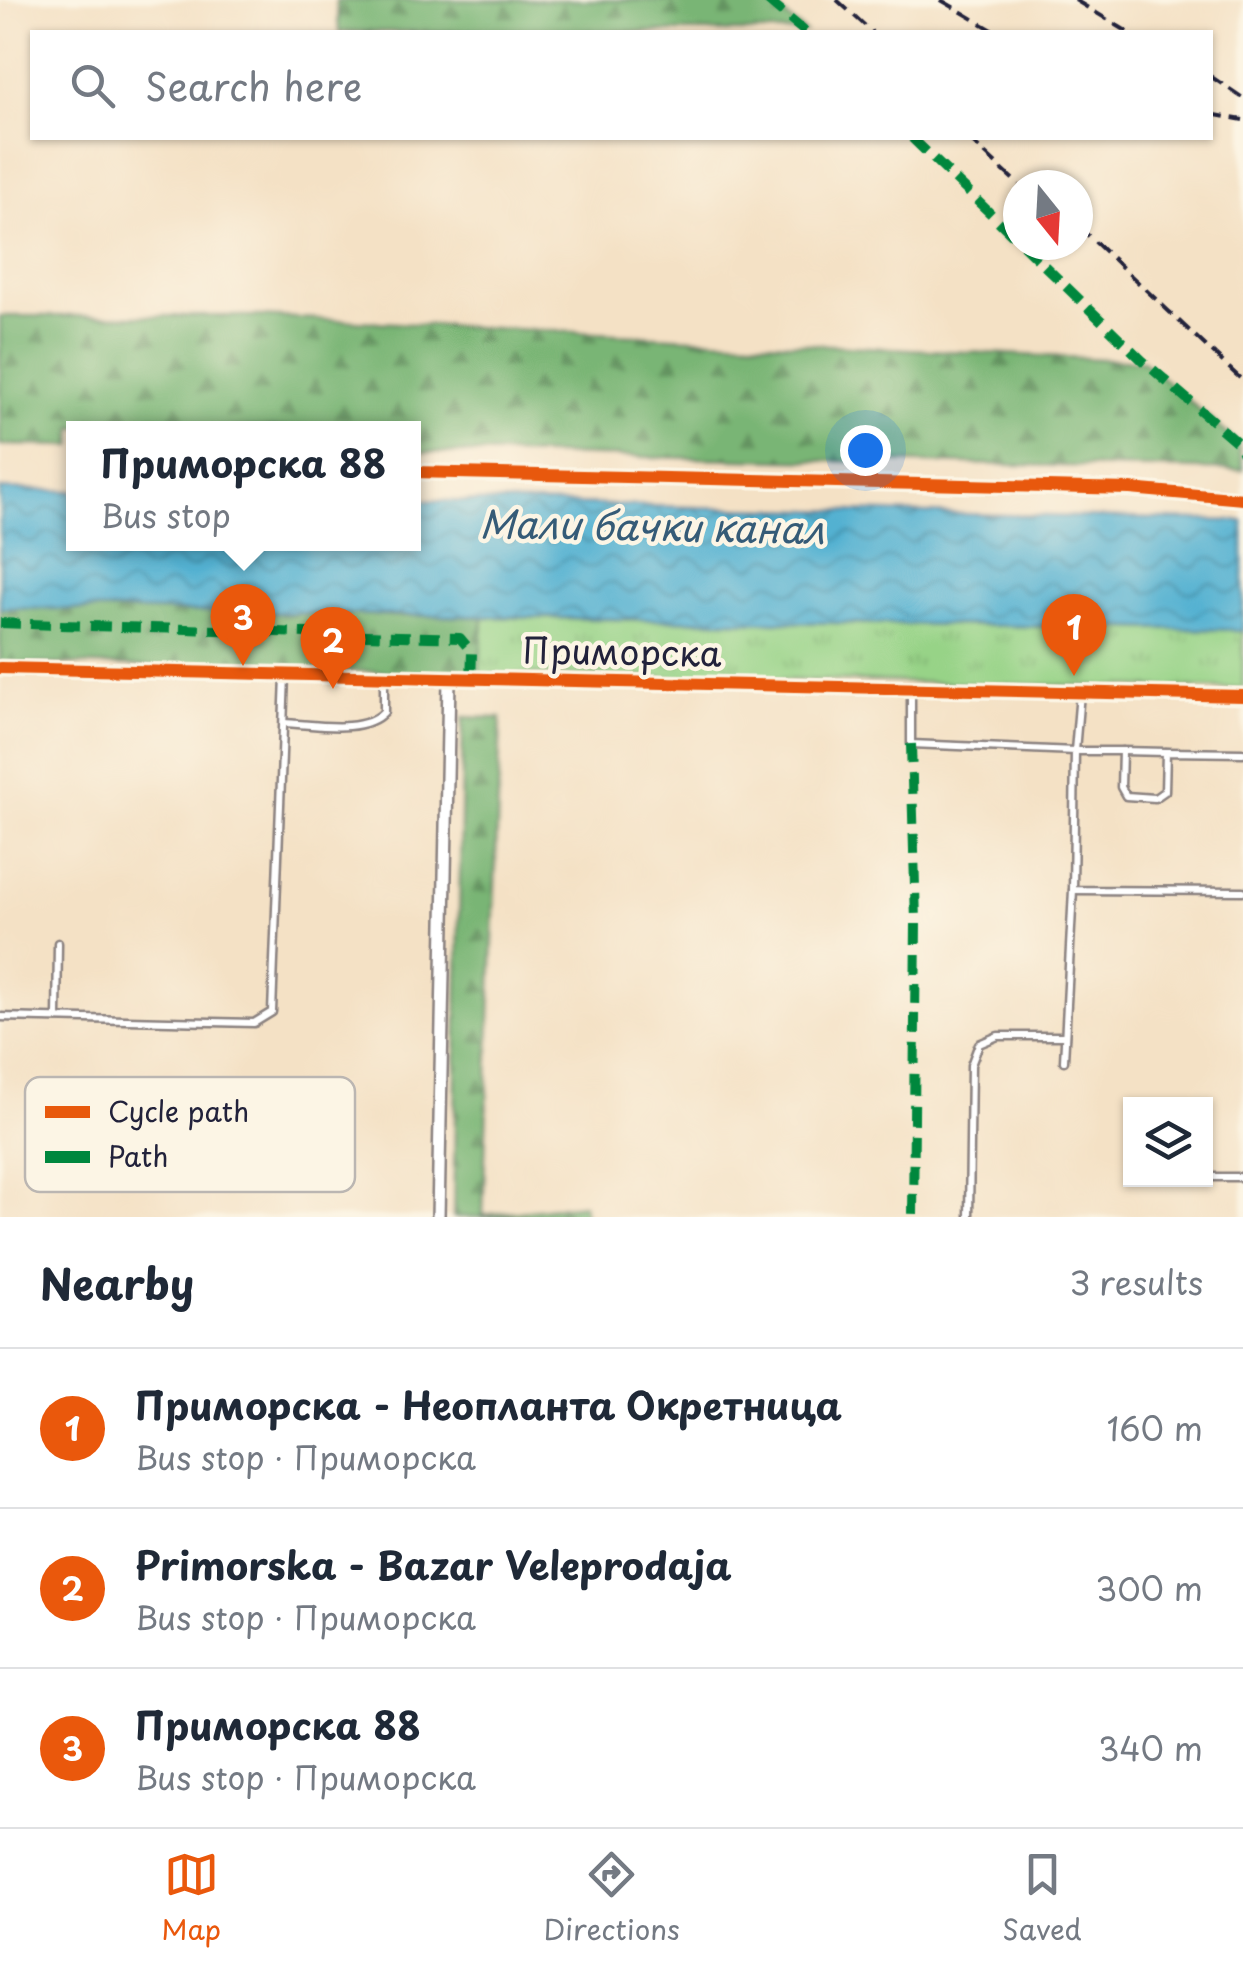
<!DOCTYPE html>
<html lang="en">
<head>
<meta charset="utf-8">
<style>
  :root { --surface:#fff; --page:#f2f2f3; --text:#1f2937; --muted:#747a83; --line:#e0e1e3; --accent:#ea580c }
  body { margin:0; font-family:"Playpen Sans",sans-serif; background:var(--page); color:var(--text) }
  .controls { position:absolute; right:30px; bottom:30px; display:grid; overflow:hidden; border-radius:0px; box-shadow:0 2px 8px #0004 }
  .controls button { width:90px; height:90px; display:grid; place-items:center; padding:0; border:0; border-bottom:2px solid var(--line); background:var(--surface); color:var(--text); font:50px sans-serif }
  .compass { position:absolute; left:1003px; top:170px; width:90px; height:90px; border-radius:50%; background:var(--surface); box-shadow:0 2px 8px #0004; rotate:162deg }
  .you { position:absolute; left:865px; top:450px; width:35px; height:35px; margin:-25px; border:8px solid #fff; border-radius:50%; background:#1a73e8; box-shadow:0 0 0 15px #1a73e833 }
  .badge { display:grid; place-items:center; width:65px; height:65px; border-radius:50%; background:var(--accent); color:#fff; font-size:32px; font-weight:700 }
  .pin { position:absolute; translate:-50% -82px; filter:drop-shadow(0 2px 5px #0008) }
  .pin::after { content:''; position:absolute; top:52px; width:35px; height:30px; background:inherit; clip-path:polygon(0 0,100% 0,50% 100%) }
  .popup { position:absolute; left:66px; top:421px; width:355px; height:130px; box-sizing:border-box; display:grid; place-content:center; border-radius:0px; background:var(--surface); filter:drop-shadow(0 2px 8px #0005); font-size:32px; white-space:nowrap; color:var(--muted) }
  .popup b { font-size:38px; color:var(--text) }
  .popup::after { content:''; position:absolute; left:50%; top:100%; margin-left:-20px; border:20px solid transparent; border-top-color:var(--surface) }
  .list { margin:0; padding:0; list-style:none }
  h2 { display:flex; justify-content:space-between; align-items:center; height:130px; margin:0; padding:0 40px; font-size:42px }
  h2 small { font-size:32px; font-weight:400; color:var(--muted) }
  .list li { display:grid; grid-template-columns:65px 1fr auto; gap:30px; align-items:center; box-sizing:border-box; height:160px; padding:0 40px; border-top:2px solid var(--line) }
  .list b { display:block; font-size:38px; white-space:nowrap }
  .list p { margin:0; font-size:32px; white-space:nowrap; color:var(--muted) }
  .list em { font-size:32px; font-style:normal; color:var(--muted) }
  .icon { flex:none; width:55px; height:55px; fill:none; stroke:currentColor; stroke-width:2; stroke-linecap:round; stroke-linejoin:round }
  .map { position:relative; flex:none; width:1243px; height:1217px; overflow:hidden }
  .search { position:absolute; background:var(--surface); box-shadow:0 2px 8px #0004; left:30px; right:30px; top:30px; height:110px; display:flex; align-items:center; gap:25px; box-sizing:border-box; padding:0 35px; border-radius:0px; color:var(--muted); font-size:38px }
  .sheet { height:610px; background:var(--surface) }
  nav { display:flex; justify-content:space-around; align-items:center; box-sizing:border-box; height:140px; border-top:2px solid var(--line); background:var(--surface); font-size:28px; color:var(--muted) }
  nav a { display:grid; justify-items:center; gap:5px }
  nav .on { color:var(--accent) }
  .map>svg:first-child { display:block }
</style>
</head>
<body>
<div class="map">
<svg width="1243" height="1217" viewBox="0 0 1243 1217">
  <defs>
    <pattern id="grass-tufts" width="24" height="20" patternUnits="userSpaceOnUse" patternTransform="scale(2.5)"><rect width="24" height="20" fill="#97d387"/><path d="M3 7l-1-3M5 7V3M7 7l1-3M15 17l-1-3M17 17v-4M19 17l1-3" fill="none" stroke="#82b575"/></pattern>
    <pattern id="forest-firs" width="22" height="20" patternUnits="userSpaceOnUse" patternTransform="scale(2.5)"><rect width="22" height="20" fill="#79b574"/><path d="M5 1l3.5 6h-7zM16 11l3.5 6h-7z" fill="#639360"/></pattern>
    <pattern id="water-waves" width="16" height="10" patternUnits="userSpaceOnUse" patternTransform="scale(2.5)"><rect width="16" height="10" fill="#52b1d1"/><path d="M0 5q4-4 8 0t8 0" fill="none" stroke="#4490ab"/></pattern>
  </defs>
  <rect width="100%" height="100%" fill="#fcf5e5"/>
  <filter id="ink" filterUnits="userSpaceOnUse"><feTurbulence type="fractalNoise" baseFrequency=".01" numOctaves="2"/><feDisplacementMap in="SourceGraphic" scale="20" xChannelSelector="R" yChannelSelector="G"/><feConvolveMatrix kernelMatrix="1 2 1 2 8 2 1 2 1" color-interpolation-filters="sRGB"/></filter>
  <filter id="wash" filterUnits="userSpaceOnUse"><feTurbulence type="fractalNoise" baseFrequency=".0048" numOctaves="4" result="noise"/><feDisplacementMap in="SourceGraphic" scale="40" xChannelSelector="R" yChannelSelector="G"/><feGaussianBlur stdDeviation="2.25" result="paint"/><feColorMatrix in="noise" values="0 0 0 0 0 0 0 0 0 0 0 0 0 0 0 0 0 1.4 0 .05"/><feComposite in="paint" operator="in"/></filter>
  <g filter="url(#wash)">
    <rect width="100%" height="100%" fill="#f4e1c5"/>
    <polygon fill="url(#grass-tufts)" stroke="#5c7a61" stroke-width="2.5" points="483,617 1243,630 1243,689 479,674"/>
    <g fill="url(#forest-firs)" stroke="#4e6c58" stroke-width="2.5">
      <polygon points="336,0 767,0 805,32 339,32"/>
      <polygon points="0,316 259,316 1143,361 1238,443 1243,470 413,452 413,428 73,428 73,446 0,445"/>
      <polygon points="0,608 483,617 479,674 0,663"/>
      <polygon points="463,717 501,718 483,1215 583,1204 585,1217 453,1217"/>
    </g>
    <polygon fill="url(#water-waves)" stroke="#3a6a86" stroke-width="2.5" points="0,489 73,491 73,544 413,544 413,500 1243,521 1243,630 0,608"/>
  </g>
  <g filter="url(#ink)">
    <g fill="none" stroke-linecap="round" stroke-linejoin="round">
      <g stroke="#8b8280" stroke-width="11">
        <g id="service">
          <polyline points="911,690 911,744 1075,751 1080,693"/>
          <path d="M 284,723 C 313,724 363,735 384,712 L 384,678"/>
          <polyline points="1122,751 1166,752"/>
          <polyline points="1243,753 1166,752 1165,791 1155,798 1126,796 1121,787 1122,751 1075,751 1073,890 1243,891"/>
          <polyline points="0,1017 254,1023 272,1012 285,676"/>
          <polyline points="57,1018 58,943"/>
          <polyline points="1064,1061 1073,890"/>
          <polyline points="1206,1177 1243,1177"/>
          <polyline points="969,1217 971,1065 979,1044 998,1036 1065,1036"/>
        </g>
      </g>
      <g stroke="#8b8280" stroke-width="16">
        <g id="minor">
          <polyline points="0,668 1243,696"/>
          <polyline points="438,1217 449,680"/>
        </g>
      </g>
      <use href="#service" stroke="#fff" stroke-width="6"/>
      <use href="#minor" stroke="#fff" stroke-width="11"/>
      <g stroke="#22223b" stroke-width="4" stroke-dasharray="15 8" stroke-linecap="butt">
        <polyline points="837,0 872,32"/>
        <polyline points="941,0 996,32"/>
        <polyline points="1075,0 1128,32"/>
        <polyline points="1210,76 1243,98"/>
        <polyline points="1210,114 1243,120"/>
        <polyline points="968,138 1019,185"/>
        <polyline points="1078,226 1243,381"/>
      </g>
      <g stroke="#00873e" stroke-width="10" stroke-dasharray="20 10" stroke-linecap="butt">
        <polyline points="767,0 805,32"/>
        <polyline points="912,138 1018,240"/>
        <polyline points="1023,245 1143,361 1238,443 1243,454"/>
        <polyline points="0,623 460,638 472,652 471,680"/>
        <polyline points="911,744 916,922 913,1217"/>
      </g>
      <g stroke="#fcf5e5" stroke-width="19">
        <g id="cycleway">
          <polyline points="413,472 1130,489 1243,499"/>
          <polyline points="0,668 1243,696"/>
        </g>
      </g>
      <use href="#cycleway" stroke="#e8590c" stroke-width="12"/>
    </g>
  </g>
  <g text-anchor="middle" stroke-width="9" stroke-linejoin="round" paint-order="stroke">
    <g font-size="35" fill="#22223b" stroke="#fcf5e5">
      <text transform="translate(622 653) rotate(1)" y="12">Приморска</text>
    </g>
    <g font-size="38" font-style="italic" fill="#355b77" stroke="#fcf5e5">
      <text transform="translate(652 528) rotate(1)" y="13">Мали бачки канал</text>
    </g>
  </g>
  <rect x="25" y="1077" width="330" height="115" rx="15" fill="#fcf5e5" stroke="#bbb6b2" stroke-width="2.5"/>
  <rect x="45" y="1106" width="45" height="12" fill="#e8590c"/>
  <rect x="45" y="1151" width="45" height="12" fill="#00873e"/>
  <g font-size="28" fill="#22223b">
    <text x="108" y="1122">Cycle path</text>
    <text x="108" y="1167">Path</text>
  </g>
</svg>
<div class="controls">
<button><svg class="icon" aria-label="layers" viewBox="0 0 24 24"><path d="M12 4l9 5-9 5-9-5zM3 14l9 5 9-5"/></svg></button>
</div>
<svg class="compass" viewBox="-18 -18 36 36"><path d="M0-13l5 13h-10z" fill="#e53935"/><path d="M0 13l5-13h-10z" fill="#747a83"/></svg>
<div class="you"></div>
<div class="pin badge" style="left:1074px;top:676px">1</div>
<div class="pin badge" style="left:333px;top:689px">2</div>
<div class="pin badge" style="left:243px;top:666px">3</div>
<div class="popup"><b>Приморска 88</b>Bus stop</div>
<div class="search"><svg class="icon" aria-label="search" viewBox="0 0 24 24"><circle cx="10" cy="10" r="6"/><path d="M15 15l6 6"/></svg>Search here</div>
</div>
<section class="sheet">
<h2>Nearby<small>3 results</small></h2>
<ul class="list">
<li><span class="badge">1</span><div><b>Приморска - Неопланта Окретница</b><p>Bus stop · Приморска</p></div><em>160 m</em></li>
<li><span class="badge">2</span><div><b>Primorska - Bazar Veleprodaja</b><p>Bus stop · Приморска</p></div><em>300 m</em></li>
<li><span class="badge">3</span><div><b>Приморска 88</b><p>Bus stop · Приморска</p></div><em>340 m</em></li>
</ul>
</section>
<nav>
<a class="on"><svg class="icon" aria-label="map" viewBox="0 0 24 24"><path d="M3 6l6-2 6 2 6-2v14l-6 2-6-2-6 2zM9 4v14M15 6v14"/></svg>Map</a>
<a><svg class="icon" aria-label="directions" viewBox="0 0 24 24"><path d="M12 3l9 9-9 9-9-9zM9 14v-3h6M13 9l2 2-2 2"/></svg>Directions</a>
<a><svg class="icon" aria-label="saved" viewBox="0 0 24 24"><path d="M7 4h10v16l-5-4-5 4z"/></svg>Saved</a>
</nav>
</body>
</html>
